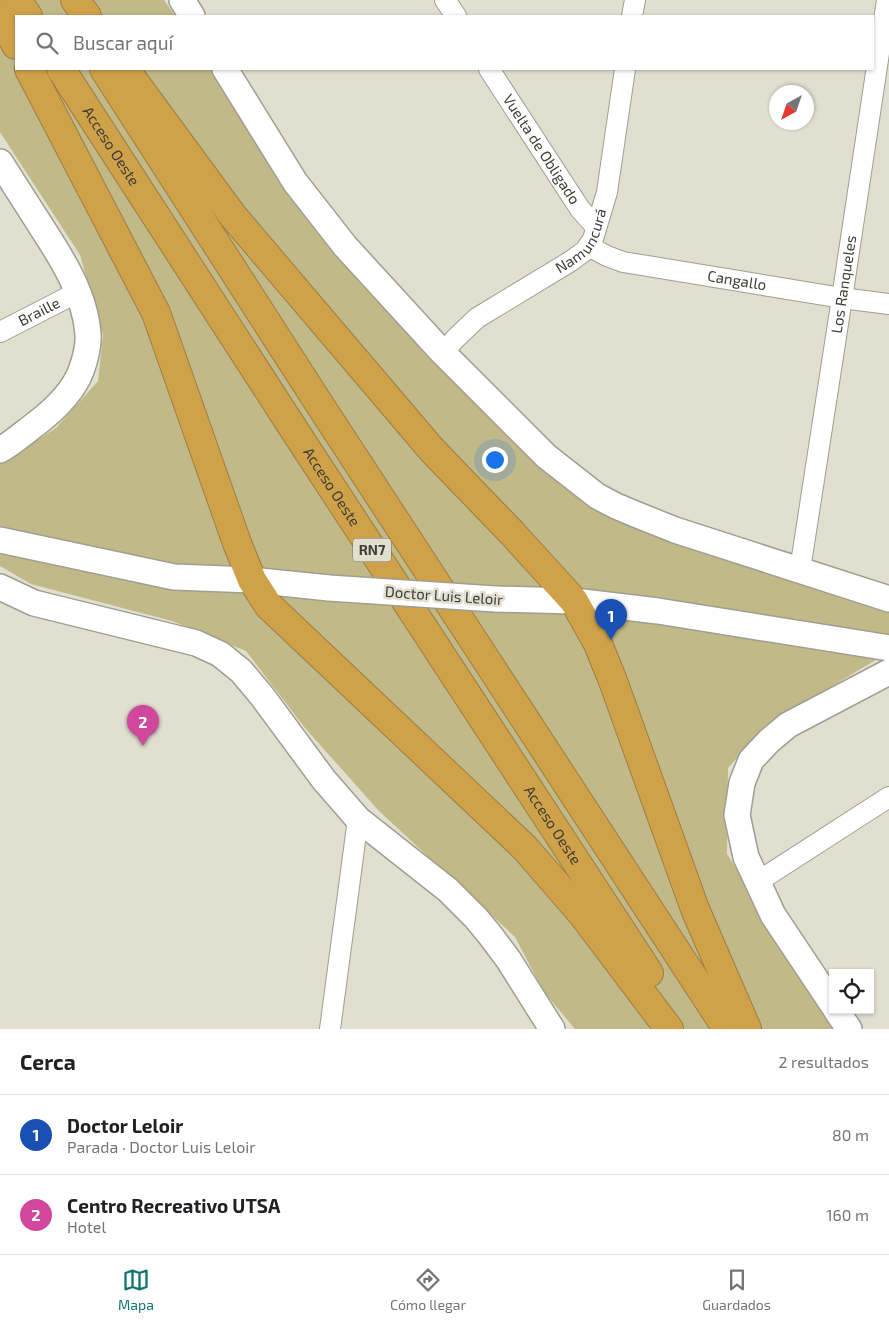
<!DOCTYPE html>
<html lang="es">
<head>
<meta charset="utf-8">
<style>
  :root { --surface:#fff; --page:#f6f6f6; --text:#202124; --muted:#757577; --line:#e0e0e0; --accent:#0f766e }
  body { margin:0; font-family:"Exo 2",sans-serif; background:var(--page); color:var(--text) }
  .controls { position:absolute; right:15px; bottom:15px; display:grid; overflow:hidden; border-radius:0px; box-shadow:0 1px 4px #0004 }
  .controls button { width:45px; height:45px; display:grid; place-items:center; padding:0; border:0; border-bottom:1px solid var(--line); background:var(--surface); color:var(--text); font:25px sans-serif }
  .compass { position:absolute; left:769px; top:85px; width:45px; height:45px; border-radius:50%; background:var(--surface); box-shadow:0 1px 4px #0004; rotate:220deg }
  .you { position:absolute; left:494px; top:459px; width:18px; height:18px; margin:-12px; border:4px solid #fff; border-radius:50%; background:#1a73e8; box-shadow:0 0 0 8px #1a73e833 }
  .badge { display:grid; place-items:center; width:32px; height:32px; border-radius:50%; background:var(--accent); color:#fff; font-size:16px; font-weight:700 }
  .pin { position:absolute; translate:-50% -41px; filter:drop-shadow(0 1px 2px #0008) }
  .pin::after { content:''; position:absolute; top:26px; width:18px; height:15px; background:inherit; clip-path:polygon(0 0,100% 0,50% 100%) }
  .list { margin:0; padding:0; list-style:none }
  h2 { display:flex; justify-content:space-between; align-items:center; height:65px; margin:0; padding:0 20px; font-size:21px }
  h2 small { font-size:16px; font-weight:400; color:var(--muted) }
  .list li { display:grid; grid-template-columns:32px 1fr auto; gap:15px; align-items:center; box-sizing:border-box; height:80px; padding:0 20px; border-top:1px solid var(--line) }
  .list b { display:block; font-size:19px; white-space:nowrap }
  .list p { margin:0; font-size:16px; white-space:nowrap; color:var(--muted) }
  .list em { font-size:16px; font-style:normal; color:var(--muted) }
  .icon { flex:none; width:28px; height:28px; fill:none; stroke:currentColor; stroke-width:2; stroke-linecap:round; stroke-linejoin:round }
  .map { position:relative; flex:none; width:889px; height:1029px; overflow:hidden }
  .search { position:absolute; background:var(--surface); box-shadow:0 1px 4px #0004; left:15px; right:15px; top:15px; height:55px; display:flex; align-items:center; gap:12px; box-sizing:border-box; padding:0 18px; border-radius:0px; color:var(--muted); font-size:19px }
  .sheet { height:225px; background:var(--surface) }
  nav { display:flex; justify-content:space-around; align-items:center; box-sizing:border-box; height:70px; border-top:1px solid var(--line); background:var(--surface); font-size:14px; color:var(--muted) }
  nav a { display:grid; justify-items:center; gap:2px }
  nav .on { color:var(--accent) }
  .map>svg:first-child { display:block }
</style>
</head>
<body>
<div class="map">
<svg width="889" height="1029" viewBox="0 0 889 1029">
  <rect width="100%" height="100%" fill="#e1dfd0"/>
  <polygon fill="#c2b989" points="0,0 164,0 175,16 16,16 16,69 211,69 341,257 610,516 889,606 889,646 874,661 765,726 728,768 727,854 837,1029 575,1029 544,992 515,937 379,811 305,728 246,651 172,621 31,584 0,566 0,463 56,428 98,381 103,335 80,255 0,132"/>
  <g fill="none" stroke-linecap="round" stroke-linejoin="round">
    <g stroke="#a09e90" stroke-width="22">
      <g id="minor">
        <polyline points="445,0 456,16"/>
        <polyline points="632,16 635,0"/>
        <path id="s1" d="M 489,69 L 580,209 L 596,227"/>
        <path id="s2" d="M 588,246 L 607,256 L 623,262 L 842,298 L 889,304"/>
        <path id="s3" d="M 0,332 L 78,292"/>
        <path id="s4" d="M 443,353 L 455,339 L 477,318 L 571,261 L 586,250 L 593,239 L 607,192 L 625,69"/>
        <path id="s5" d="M 800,570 L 842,298 L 887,0"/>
        <polyline points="757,882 889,797"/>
        <polyline points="330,1029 358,819"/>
      </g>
    </g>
    <g stroke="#a09e90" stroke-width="28">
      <g id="tertiary">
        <polyline points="182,0 192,16"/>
        <polyline points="225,69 295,182 345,246 443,353 546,456 597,496 616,506 635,514 675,530 889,599"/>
        <path d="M 0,162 C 12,181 25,201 37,220 C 59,254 85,292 88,334 C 89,346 85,360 81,371 C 73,392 54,410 37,423 C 25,432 13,443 0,450"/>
        <polyline points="0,540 174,577 252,580 329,588"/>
        <polyline points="0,587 34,603 196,643 220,654 241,671 262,696 324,780 358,819 448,890 476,918 490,935 508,959 552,1029"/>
        <polyline points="495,599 574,601 658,611 889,648"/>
        <polyline points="833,1005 773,915 746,857 737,815 742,783 751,760 769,741 788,725 889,672"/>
        <polyline points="836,1010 849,1029"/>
      </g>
    </g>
    <g stroke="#9c7e43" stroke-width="30">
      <g id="motorway">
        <polyline points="17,0 28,16"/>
        <polyline points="75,0 87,16"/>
        <polyline points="0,14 16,45"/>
        <polyline points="29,69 156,313 237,543 252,580 268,605 525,848 583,915 669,1029"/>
        <path id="s6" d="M 61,69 L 291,425 L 649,973"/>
        <polyline points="104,69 318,402 727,1029"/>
        <polyline points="125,69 233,216 432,450 512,533 574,601 598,644 613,681 695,909 747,1029"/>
      </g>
    </g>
    <use href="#minor" stroke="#fff" stroke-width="20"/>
    <use href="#tertiary" stroke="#fff" stroke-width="25"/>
    <use href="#motorway" stroke="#cfa149" stroke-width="28"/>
    <g stroke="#a09e90" stroke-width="28" stroke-linecap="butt">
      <polyline id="tertiary-bridge" points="329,588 495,599"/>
    </g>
    <use href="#tertiary-bridge" stroke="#fff" stroke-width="25"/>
  </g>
  <g text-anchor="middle" stroke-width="5" stroke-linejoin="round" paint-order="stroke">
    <rect fill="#e1dfd0" stroke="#6f6e65" stroke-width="1" x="353" y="538.5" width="38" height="23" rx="4"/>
    <g font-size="14" font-weight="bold" fill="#3e3d37">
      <text x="372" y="555">RN7</text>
    </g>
    <g font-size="15" fill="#3e3d37" stroke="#e1dfd0">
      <text dy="5" stroke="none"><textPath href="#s6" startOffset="92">Acceso Oeste</textPath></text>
      <text dy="5" stroke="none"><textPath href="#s1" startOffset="96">Vuelta de Obligado</textPath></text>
      <text dy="5" stroke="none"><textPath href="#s4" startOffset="182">Namuncurá</textPath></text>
      <text dy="5" stroke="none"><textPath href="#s2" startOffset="154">Cangallo</textPath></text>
      <text dy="5" stroke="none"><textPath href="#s5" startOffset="289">Los Ranqueles</textPath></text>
      <text dy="5" stroke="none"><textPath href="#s3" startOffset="44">Braille</textPath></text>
      <text dy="5" stroke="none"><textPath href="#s6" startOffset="498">Acceso Oeste</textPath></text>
      <text transform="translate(444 596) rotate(4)" y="5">Doctor Luis Leloir</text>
      <text dy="5" stroke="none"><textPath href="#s6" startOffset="902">Acceso Oeste</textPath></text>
    </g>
  </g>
</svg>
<div class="controls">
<button><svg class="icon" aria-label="locate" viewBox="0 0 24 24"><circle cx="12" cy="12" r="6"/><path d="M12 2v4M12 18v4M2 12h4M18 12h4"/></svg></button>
</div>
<svg class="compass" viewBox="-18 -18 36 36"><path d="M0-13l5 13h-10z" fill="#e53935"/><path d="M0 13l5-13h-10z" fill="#757577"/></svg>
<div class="you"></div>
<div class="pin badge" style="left:611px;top:640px;background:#1a4fb4">1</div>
<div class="pin badge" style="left:143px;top:746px;background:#d1479c">2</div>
<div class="search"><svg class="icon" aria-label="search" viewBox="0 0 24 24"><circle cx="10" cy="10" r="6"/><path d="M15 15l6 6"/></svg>Buscar aquí</div>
</div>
<section class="sheet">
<h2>Cerca<small>2 resultados</small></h2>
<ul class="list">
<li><span class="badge" style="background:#1a4fb4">1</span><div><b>Doctor Leloir</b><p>Parada · Doctor Luis Leloir</p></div><em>80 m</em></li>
<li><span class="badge" style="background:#d1479c">2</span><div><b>Centro Recreativo UTSA</b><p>Hotel</p></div><em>160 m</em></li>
</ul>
</section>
<nav>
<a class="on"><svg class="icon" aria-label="map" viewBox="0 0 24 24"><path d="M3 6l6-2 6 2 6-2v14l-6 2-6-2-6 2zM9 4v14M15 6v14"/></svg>Mapa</a>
<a><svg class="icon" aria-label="directions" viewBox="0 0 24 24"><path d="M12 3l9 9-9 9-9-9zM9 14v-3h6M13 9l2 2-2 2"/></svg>Cómo llegar</a>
<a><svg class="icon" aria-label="saved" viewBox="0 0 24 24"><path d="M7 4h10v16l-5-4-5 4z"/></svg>Guardados</a>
</nav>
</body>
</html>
